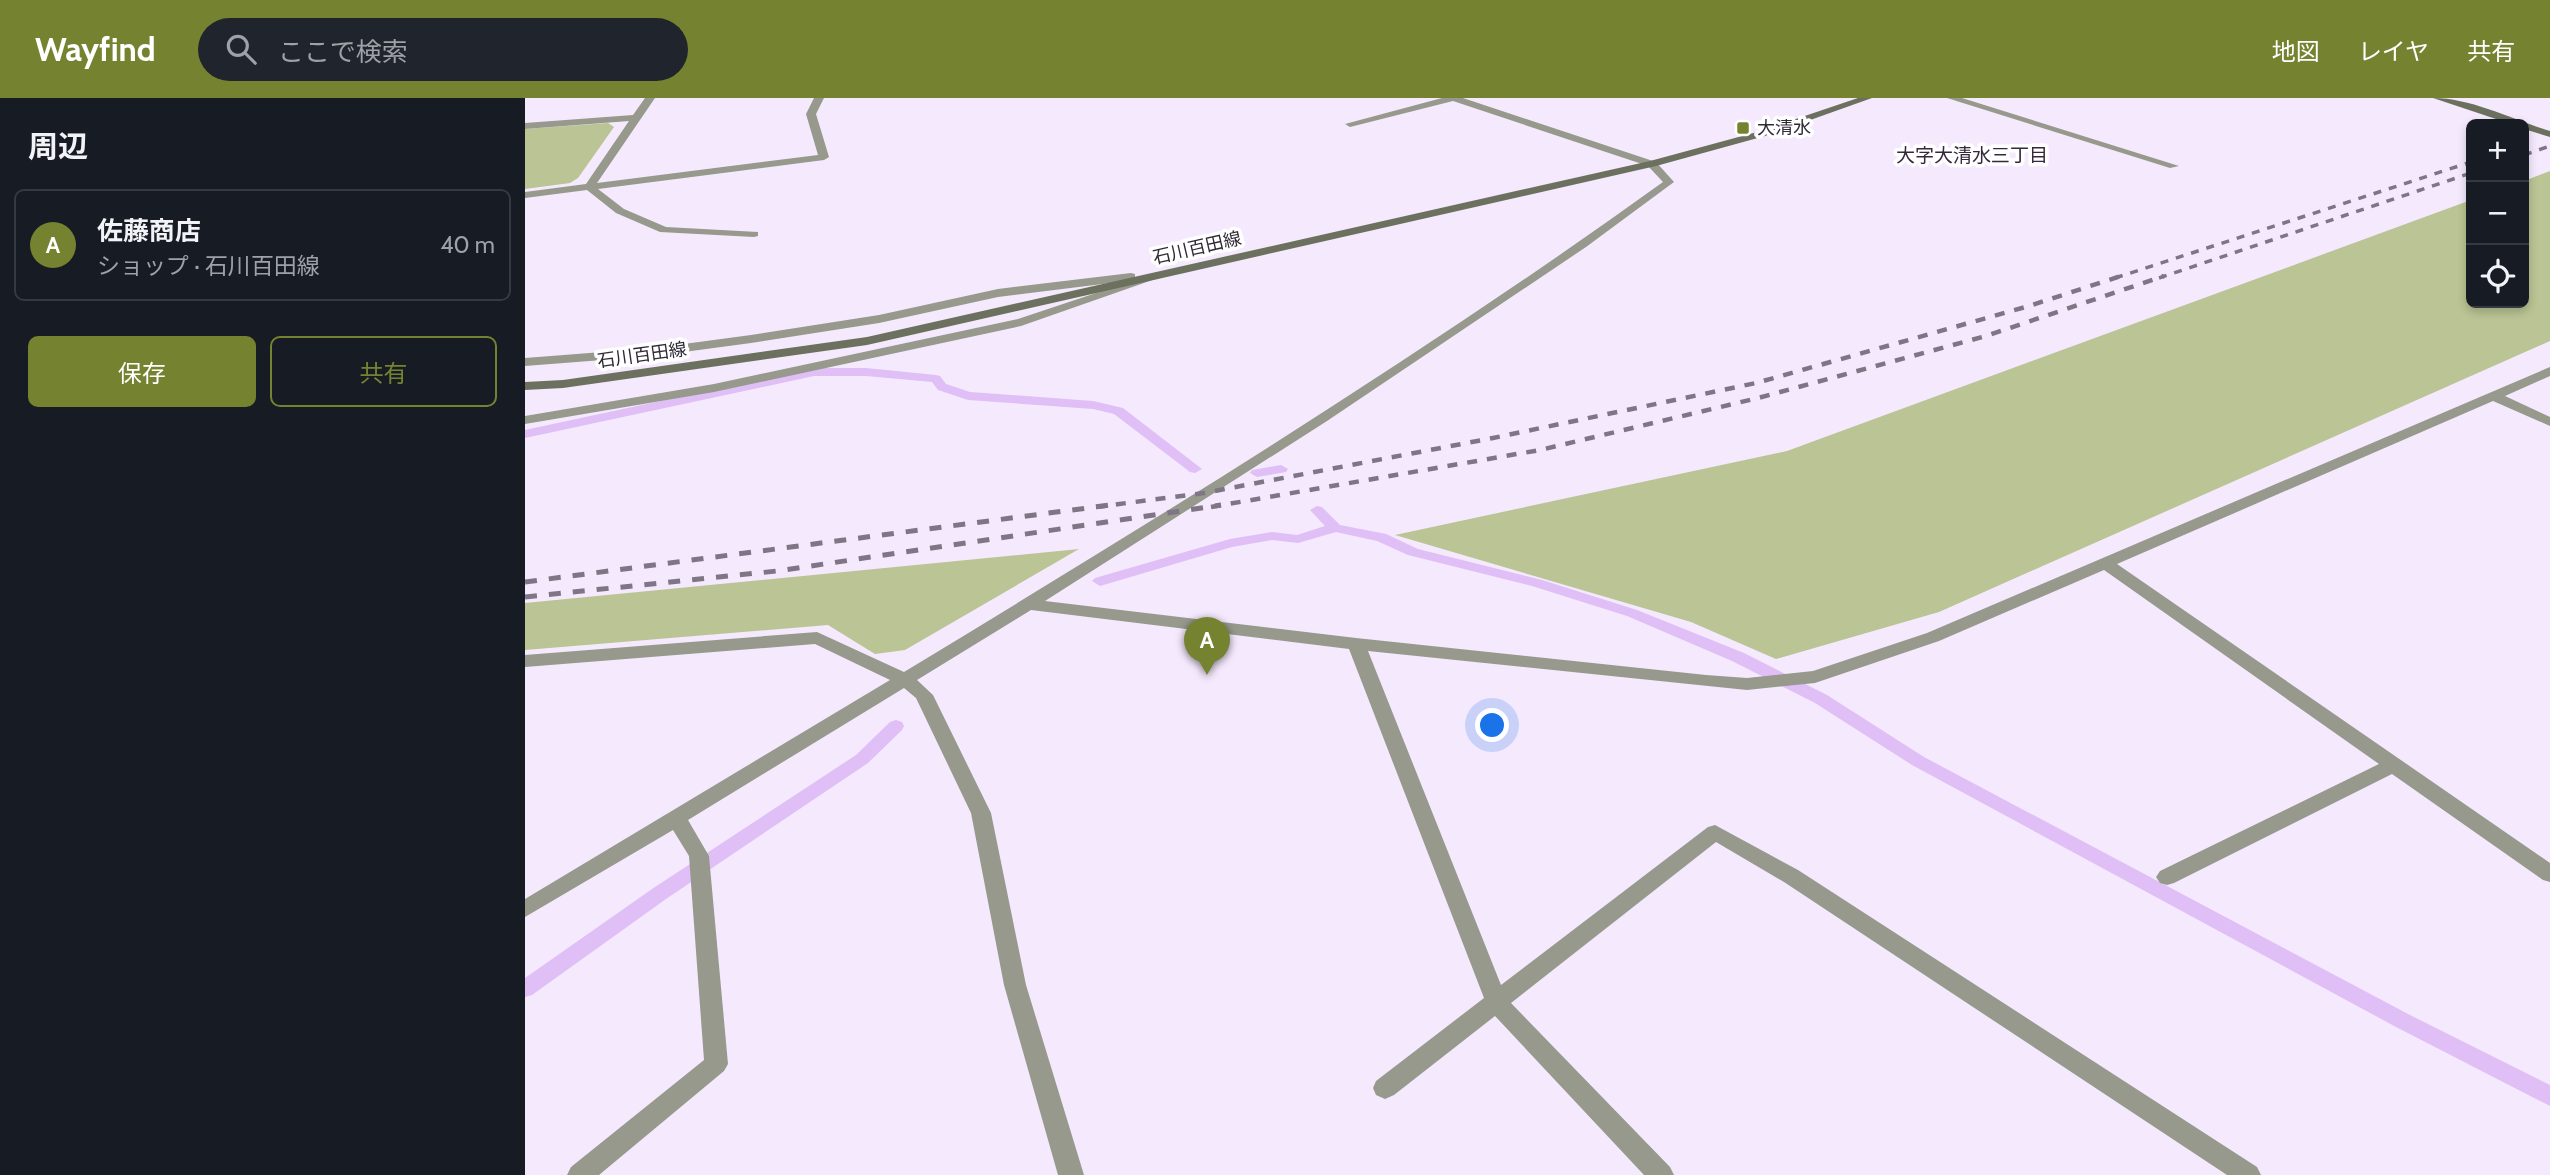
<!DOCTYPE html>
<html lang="ja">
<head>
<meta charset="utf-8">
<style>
  :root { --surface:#171b24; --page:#20242c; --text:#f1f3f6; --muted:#9ea1a6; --line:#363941; --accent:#758331 }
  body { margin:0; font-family:Cabin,"Noto Sans JP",sans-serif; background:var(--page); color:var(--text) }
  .controls { position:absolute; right:21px; top:21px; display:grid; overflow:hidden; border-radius:10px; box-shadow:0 4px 10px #0003 }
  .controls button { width:63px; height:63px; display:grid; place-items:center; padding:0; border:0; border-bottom:2px solid var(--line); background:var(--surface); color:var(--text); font:35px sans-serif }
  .you { position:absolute; left:968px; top:628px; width:24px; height:24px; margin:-18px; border:5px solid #fff; border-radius:50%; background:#1a73e8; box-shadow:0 0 0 10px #1a73e833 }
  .badge { display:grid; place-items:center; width:46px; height:46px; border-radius:50%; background:var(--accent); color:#fff; font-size:23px; font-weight:700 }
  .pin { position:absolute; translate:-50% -58px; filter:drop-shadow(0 2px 4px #0008) }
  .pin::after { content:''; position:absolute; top:37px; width:24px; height:21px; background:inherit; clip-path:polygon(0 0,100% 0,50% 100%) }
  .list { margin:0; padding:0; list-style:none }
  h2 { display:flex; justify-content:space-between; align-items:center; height:91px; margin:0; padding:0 28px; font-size:30px }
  h2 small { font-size:23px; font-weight:400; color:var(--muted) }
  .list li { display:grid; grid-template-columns:46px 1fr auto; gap:21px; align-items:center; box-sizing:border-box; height:112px; margin:0 14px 14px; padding:0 14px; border:2px solid var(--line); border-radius:10px }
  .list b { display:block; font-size:26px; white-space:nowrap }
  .list p { margin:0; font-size:23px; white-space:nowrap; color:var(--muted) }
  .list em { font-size:23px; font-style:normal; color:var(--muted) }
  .actions { display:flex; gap:14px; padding:21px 28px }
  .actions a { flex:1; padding:16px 0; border:2px solid var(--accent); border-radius:10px; text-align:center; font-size:24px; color:var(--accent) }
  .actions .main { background:var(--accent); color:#fff }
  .icon { flex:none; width:38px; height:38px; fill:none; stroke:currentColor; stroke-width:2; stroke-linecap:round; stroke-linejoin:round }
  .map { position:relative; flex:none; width:2025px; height:1077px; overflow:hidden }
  header { display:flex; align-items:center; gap:42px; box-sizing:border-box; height:98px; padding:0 35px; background:var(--accent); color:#fff }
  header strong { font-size:33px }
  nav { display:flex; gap:38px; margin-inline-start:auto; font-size:24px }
  .search { width:490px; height:63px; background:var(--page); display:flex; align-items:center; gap:18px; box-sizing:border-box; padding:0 24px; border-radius:38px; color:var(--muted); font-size:26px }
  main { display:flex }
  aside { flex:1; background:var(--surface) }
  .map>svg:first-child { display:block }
</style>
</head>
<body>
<header>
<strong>Wayfind</strong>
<div class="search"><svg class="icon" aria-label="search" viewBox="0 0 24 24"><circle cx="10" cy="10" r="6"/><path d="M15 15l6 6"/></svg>ここで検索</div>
<nav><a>地図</a><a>レイヤ</a><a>共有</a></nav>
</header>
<main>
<aside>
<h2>周辺<small></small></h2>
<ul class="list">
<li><span class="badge">A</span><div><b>佐藤商店</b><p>ショップ · 石川百田線</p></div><em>40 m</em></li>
</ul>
<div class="actions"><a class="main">保存</a><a>共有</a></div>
</aside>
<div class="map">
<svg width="2025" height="1077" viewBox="0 0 2025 1077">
  <rect width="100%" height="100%" fill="#f5e9fe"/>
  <g fill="#bac494">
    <polygon points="83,25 89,29 53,80 45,85 0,91 0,31"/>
    <polygon points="2025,73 2025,243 1414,514 1251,561 1166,524 870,437 1262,353 1946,102 1946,205 1999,205 1999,83"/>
    <polygon points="554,451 380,552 350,556 303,527 0,552 0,505"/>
  </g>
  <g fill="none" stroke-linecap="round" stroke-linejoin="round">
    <g fill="#dfbff6" fill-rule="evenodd">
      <polygon points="289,270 341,270 411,277 415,278 421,286 445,294 568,303 598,310 677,371 670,375 665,374 589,316 568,311 443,302 413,292 407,284 341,278 289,278 0,340 0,332"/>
      <polygon points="756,367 763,371 761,374 732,379 725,375 727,372"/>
      <polygon points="792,408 797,409 815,427 861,436 893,451 1017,482 1112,512 1219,555 1302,597 1399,659 1885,917 2025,987 2025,1008 1871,929 1387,667 1290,605 1207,563 1102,518 1007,488 883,457 852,443 811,434 773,445 747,442 707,449 575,488 567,483 570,480 705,441 747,434 772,437 800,428 785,412"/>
      <polygon points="371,622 377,624 379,628 377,632 343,665 141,801 7,897 0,899 0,880 127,791 331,657 365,624"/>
    </g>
    <g fill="#96998c" fill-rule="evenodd">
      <polygon points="120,0 130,0 72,85 293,57 281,16 289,0 299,0 291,16 304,59 299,62 73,91 99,111 141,129 233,134 233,138 229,139 135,134 91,115 62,92 0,100 0,94 61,86 104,23 0,31 0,25 108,17"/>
      <path d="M 917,0 L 938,0 L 1131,64 L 1149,84 L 1061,149 L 802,323 L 520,503 L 831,540 L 1181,577 L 1222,580 L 1288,573 L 1402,535 L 2025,269 L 2025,278 L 1980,298 L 2025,319 L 2025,328 L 1968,303 L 1592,466 L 2025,765 L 2025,784 L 2018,782 L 1867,676 L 1649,785 L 1642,787 L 1635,785 L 1631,779 L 1635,773 L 1854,666 L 1579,472 L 1414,543 L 1290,585 L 1222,592 L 843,553 L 976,887 L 1183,729 L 1190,727 L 1273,772 L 1732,1069 L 1736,1077 L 1702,1077 L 1259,784 L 1191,744 L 986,905 L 1145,1069 L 1149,1077 L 1119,1077 L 970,918 L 869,997 L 860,1001 L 851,997 L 848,990 L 851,983 L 959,900 L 824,551 L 506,512 L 392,582 L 408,597 L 466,715 L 501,887 L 559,1077 L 533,1077 L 479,887 L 446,715 L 391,600 L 379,590 L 163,722 L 184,758 L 203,966 L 199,973 L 74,1077 L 42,1077 L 46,1069 L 179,962 L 164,758 L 148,732 L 0,819 L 0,801 L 365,582 L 290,546 L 0,569 L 0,557 L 292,534 L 379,574 C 636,418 894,260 1138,84 L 1123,68 L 928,3 L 825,29 L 820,26 Z"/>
      <polygon points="1422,0 1437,0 1654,68 1645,70"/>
      <polygon points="606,175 610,176 610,182 630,175 636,179 496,228 189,294 0,326 0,318 189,286 493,221 610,182 473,199 354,225 226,245 129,258 0,268 0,260 129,250 226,237 354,217 473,191"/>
    </g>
    <g fill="#6c705e" fill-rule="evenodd">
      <polygon points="1333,0 1347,0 1240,38 1131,68 342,247 38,290 0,292 0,284 38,282 342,239 1125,63 1232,34"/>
      <path d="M 1908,0 C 1947,0 1988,22 2025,33 L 2025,39 L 1999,31 L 1999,26 L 1986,26 Z"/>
    </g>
    <g stroke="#7f7685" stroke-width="3.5" stroke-dasharray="8 8" stroke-linecap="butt">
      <polyline points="1999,57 2025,48"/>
      <polyline points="1590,180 1946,64"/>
      <polyline points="1634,180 1946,75"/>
    </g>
    <g stroke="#7f7685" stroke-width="4.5" stroke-dasharray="10 10" stroke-linecap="butt">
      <polyline points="571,409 679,395 968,340 1231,285 1504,208 1596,178"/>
      <polyline points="686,409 1015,352 1233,300 1461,238 1639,178"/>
    </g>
    <g stroke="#7f7685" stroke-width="5" stroke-dasharray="12 12" stroke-linecap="butt">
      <polyline points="0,484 585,407"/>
      <polyline points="0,499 252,473 696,407"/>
    </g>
  </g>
  <rect fill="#758331" stroke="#fff" stroke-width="2.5" x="1211" y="23" width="14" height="14" rx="3.5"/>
  <g text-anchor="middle" stroke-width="7" stroke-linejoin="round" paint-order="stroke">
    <g font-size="18" fill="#302a34" stroke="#fff" text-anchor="start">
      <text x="1232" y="36">大清水</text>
    </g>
    <g font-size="18" fill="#302a34" stroke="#fff">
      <text transform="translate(672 150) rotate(-13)" y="6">石川百田線</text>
      <text transform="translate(117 257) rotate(-8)" y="6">石川百田線</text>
    </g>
    <g font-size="19" fill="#34283c" stroke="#fff">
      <text x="1447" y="64">大字大清水三丁目</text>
    </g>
  </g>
</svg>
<div class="controls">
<button>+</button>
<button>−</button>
<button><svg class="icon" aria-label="locate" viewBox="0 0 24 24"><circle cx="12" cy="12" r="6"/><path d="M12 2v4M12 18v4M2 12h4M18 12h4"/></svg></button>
</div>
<div class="you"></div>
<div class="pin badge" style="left:682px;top:577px">A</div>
</div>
</main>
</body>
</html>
